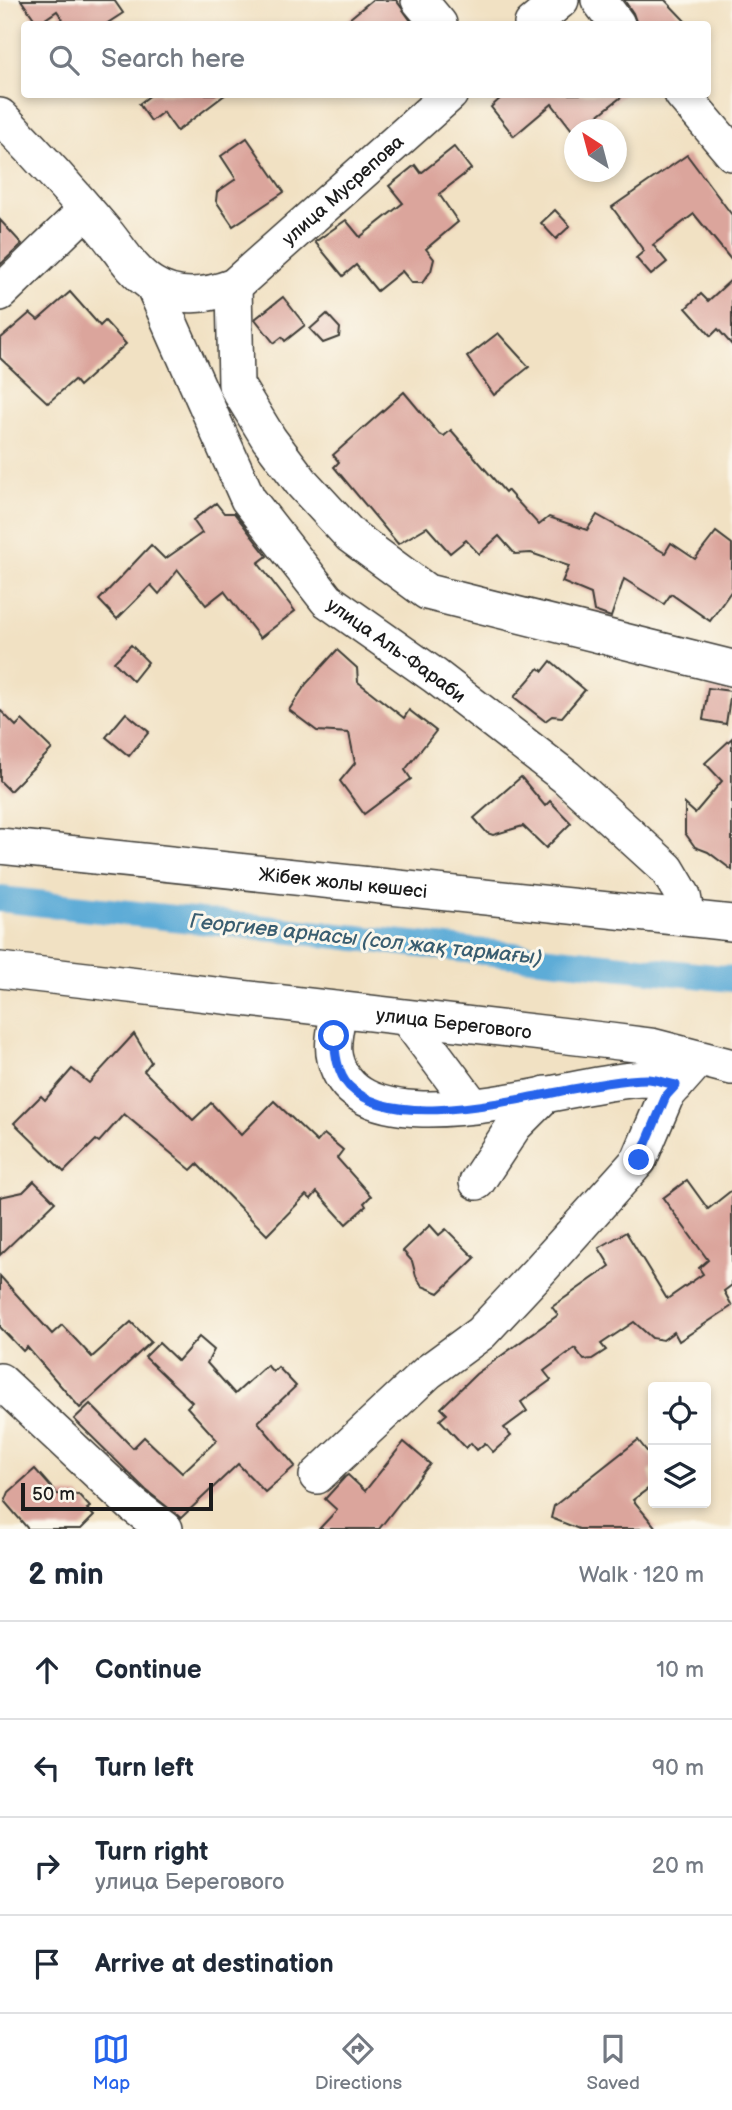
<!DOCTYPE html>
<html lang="en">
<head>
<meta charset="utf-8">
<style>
  :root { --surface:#fff; --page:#f2f2f3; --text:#1f2937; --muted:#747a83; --line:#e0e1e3; --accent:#2563eb }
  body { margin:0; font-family:"Balsamiq Sans",sans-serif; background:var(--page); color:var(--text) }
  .controls { position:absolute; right:21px; bottom:21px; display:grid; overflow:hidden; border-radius:7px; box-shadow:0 4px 10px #0003 }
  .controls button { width:63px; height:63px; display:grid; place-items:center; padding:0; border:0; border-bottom:2px solid var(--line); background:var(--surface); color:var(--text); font:35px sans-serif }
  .compass { position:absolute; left:564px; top:119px; width:63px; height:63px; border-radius:50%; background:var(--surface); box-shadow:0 4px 10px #0003; rotate:324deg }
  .scale { position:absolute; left:21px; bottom:18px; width:192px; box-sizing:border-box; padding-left:7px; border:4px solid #1c1c1c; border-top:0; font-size:19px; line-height:24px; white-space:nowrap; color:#1c1c1c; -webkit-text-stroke:5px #fbf7ec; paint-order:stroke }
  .stop { position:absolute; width:21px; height:21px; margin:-16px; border:5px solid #2563eb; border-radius:50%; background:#fff }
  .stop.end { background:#2563eb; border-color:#fff; box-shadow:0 2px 7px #0008 }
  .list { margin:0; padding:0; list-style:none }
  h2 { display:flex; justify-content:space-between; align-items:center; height:91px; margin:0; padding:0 28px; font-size:30px }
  h2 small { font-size:23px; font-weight:400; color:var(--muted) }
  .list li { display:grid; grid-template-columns:46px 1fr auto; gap:21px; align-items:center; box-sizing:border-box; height:98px; padding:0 28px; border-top:2px solid var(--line) }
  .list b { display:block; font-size:26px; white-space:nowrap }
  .list p { margin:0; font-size:23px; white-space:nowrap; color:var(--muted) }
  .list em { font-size:23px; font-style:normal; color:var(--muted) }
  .icon { flex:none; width:38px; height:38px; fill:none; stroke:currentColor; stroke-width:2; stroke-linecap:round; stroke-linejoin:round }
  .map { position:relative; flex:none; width:732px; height:1529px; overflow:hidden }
  .search { position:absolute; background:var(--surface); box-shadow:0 4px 10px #0003; left:21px; right:21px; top:21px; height:77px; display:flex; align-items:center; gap:18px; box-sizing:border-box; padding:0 24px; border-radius:7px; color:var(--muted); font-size:26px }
  .sheet { height:483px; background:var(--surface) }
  nav { display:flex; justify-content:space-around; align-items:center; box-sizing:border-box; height:98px; border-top:2px solid var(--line); background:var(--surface); font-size:19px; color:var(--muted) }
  nav a { display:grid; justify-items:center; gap:4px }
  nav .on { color:var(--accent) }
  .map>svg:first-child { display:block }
</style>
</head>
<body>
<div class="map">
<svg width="732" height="1529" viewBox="0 0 732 1529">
  <rect width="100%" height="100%" fill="#fbf7ec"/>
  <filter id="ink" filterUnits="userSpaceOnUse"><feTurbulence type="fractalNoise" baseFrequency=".0143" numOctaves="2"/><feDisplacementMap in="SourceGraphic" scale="14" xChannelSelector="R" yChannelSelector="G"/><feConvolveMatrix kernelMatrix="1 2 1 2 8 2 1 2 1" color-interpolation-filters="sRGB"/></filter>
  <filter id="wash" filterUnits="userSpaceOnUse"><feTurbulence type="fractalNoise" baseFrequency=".00686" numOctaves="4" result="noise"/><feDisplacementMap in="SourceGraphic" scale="28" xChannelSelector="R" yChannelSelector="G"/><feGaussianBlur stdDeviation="1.57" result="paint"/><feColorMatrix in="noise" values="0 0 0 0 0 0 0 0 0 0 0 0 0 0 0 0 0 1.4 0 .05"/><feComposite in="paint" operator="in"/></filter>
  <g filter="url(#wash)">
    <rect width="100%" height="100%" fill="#f1e1c3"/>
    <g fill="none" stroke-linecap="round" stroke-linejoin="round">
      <polyline stroke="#5dacd7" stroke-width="26" points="0,899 732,979"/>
    </g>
    <g id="blocks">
      <g fill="#dba59c">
        <polygon points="21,0 114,0 123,13 106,24 66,24 57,11 38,24"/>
        <polygon points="372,0 396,0 413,24 343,24"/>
        <polygon points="624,0 665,0 688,24 637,24 633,13"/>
        <polygon points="152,94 226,94 177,131 163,112 151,121 139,104"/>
        <polygon points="505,94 625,94 596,117 606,130 572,130 552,104 514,136 491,107"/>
        <polygon points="247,138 284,192 233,226 216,201 217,192 236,179 221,156"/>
        <polygon points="454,147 471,169 439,194 458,222 426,249 434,259 431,271 422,283 412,283 402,271 377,291 356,265 343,276 315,242 346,220 360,237 403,203 389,186 415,165 421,173"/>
        <polygon points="687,155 732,215 732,261 694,214 653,245 667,262 651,275 636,258 644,251 612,207"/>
        <polygon points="555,210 570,226 556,239 541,223"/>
        <polygon points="0,220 22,244 0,265"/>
        <polygon points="732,279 732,345 718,329 711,336 686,308 701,294 708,301"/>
        <polygon points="70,292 100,326 105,321 126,344 79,386 74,380 48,403 0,358 0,339 30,313 38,320"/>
        <polygon points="283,297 305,325 285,341 282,337 274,343 255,319"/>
        <polygon points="327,314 340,328 339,337 323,343 310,329"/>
        <polygon points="498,333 529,367 494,395 467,357"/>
        <polygon points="404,392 439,434 444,436 451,430 505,492 507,490 539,525 549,517 587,530 597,515 665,553 671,543 695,559 716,532 732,544 732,590 710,621 671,594 664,604 624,579 611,617 594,611 591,594 562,582 569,566 531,553 515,554 499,536 479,554 466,540 450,553 427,527 398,544 334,467 339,462 333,455"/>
        <polygon points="216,503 224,513 234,513 267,556 258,563 295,611 260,638 224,591 206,605 178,570 159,594 151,585 117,619 99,600 151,545 165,559 202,533 193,520"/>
        <polygon points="131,645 148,662 133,681 114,662"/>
        <polygon points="337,650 357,668 358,682 404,718 409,710 436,731 405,770 411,779 364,814 340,781 355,763 349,733 317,731 289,710 306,684"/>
        <polygon points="551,661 585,690 562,717 552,716 545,721 514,697 539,668 543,671"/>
        <polygon points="708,688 731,691 726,724 703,720"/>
        <polygon points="0,710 16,726 22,720 52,749 10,791 0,781"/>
        <polygon points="126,713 149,732 129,756 106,737"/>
        <polygon points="732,738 732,870 708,852 695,847 685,833 685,804 695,813 722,781 705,763"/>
        <polygon points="521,777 545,806 550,801 571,823 546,848 523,826 493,835 487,833 474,818"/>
        <polygon points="134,1034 151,1062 144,1071 193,1120 211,1103 241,1135 274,1101 317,1142 324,1134 343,1150 337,1158 371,1196 364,1203 366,1206 346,1224 317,1192 311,1199 306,1195 267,1235 197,1164 191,1170 124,1114 99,1142 96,1140 64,1172 14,1123 41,1096 45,1100 72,1069 89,1083"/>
        <polygon points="687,1180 708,1209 732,1190 732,1285 724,1291 732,1306 679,1341 674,1332 663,1340 652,1338 634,1322 601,1344 606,1350 592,1359 584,1360 575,1348 544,1371 551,1380 521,1402 527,1411 504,1428 511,1436 493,1452 485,1443 477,1450 471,1443 466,1448 440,1420 447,1414 441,1408 476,1374 558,1315 552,1307 610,1266 599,1248 626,1232 667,1299 703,1274 699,1268 708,1260 663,1198"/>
        <polygon points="34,1181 55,1202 0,1255 0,1197 23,1192"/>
        <polygon points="430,1225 439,1235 446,1229 475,1258 439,1293 422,1286 416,1276 412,1261 403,1251"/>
        <polygon points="0,1276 52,1334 62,1325 92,1357 131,1322 151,1342 80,1408 27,1347 23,1351 0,1327"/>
        <polygon points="199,1337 214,1350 207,1363 235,1394 267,1365 273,1372 278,1367 296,1386 258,1422 295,1466 265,1492 238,1464 181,1518 146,1490 74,1419 90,1404 133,1448 144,1437 182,1473 217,1440 187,1407 192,1402 145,1357 159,1343 178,1361"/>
        <polygon points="638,1440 653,1459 653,1468 649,1472 653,1485 633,1500 657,1529 579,1529 551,1518 554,1506"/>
        <polygon points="404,1442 430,1464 379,1529 319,1529 337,1510 325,1499 345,1477 348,1475 365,1491"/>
        <polygon points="35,1469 57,1494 79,1495 90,1507 87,1509 94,1516 81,1529 28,1529 5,1502 9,1492"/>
      </g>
    </g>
  </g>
  <g filter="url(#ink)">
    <use href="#blocks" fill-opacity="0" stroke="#3c3a35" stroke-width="2"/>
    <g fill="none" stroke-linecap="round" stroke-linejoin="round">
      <g stroke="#3c3a35" stroke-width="38">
        <g id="minor">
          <polyline points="419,0 439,24"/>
          <polyline points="599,0 617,24"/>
          <polyline points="532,24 561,0"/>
          <polyline points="682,94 732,153"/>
          <path id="s1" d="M 0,116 C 35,152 69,189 102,228 C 118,246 130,270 152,284 C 177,300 208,296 234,286 L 450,94"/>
          <path id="s2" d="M 153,285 L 248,499 L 327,600 L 435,676 L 566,777 L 667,869 L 683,896 L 687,917"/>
          <polyline points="234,286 236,385 269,439 302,483 351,536 427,592 732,668"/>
          <polyline points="0,293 86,210"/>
          <path id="s3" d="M 0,846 L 732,923"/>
          <path id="s4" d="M 0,970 L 602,1040 L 651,1046 L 732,1067"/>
          <path d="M 339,1011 C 336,1026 331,1044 335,1059 C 360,1159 578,1078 649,1079 C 658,1080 667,1083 676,1085"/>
          <polyline points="407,1018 472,1105"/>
          <polyline points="477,1182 514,1126 546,1094"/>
          <polyline points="0,1381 133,1505 165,1529"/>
          <polyline points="317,1476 428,1372 481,1333 539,1271 639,1160 666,1096 698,1060"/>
        </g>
      </g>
      <use href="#minor" stroke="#fff" stroke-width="35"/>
    </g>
  </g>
  <g fill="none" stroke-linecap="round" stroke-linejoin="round" filter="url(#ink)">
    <path stroke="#2563eb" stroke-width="9" d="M 334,1036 C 335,1053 337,1073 349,1086 C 406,1144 575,1078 649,1079 C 658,1080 667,1083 676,1085 L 666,1096 L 639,1160"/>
  </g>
  <g text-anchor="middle" stroke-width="6" stroke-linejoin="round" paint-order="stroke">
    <g font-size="19" fill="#1c1c1c" stroke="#fbf7ec">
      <text dy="7" stroke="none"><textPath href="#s1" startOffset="457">улица Мусрепова</textPath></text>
      <text dy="7" stroke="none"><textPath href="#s2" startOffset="448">улица Аль-Фараби</textPath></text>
      <text dy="7" stroke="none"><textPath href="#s3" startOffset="345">Жібек жолы көшесі</textPath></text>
      <text dy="7" stroke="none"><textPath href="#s4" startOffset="457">улица Берегового</textPath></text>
    </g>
    <g font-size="21" font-style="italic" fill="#395d70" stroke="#fbf7ec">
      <text transform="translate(366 939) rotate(6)" y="7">Георгиев арнасы (сол жақ тармағы)</text>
    </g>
  </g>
</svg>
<div class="controls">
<button><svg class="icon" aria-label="locate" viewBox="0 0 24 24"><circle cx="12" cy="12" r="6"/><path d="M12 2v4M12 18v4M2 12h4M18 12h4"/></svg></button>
<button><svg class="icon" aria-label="layers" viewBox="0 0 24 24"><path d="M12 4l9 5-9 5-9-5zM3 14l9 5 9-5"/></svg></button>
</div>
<svg class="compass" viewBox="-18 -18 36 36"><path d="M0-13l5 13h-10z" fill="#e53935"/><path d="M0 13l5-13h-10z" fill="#747a83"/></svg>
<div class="scale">50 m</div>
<div class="stop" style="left:334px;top:1036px"></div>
<div class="stop end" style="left:639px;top:1160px"></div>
<div class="search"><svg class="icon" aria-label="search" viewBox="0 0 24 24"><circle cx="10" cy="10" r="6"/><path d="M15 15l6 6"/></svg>Search here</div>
</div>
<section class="sheet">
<h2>2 min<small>Walk · 120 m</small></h2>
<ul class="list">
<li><svg class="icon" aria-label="ahead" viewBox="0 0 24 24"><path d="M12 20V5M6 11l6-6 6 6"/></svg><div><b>Continue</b></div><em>10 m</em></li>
<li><svg class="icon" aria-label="left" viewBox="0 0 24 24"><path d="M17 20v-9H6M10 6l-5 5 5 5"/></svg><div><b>Turn left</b></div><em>90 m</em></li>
<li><svg class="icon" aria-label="right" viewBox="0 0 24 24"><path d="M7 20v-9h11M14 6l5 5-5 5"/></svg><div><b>Turn right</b><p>улица Берегового</p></div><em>20 m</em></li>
<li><svg class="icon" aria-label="arrive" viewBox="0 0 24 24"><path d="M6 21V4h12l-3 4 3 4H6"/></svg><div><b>Arrive at destination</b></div></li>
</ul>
</section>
<nav>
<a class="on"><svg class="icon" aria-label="map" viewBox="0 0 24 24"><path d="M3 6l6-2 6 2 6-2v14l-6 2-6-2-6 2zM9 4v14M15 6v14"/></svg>Map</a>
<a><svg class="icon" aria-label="directions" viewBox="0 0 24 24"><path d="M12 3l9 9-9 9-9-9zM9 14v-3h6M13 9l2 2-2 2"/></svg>Directions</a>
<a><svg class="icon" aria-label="saved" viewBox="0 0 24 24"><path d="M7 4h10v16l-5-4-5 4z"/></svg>Saved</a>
</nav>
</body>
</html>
